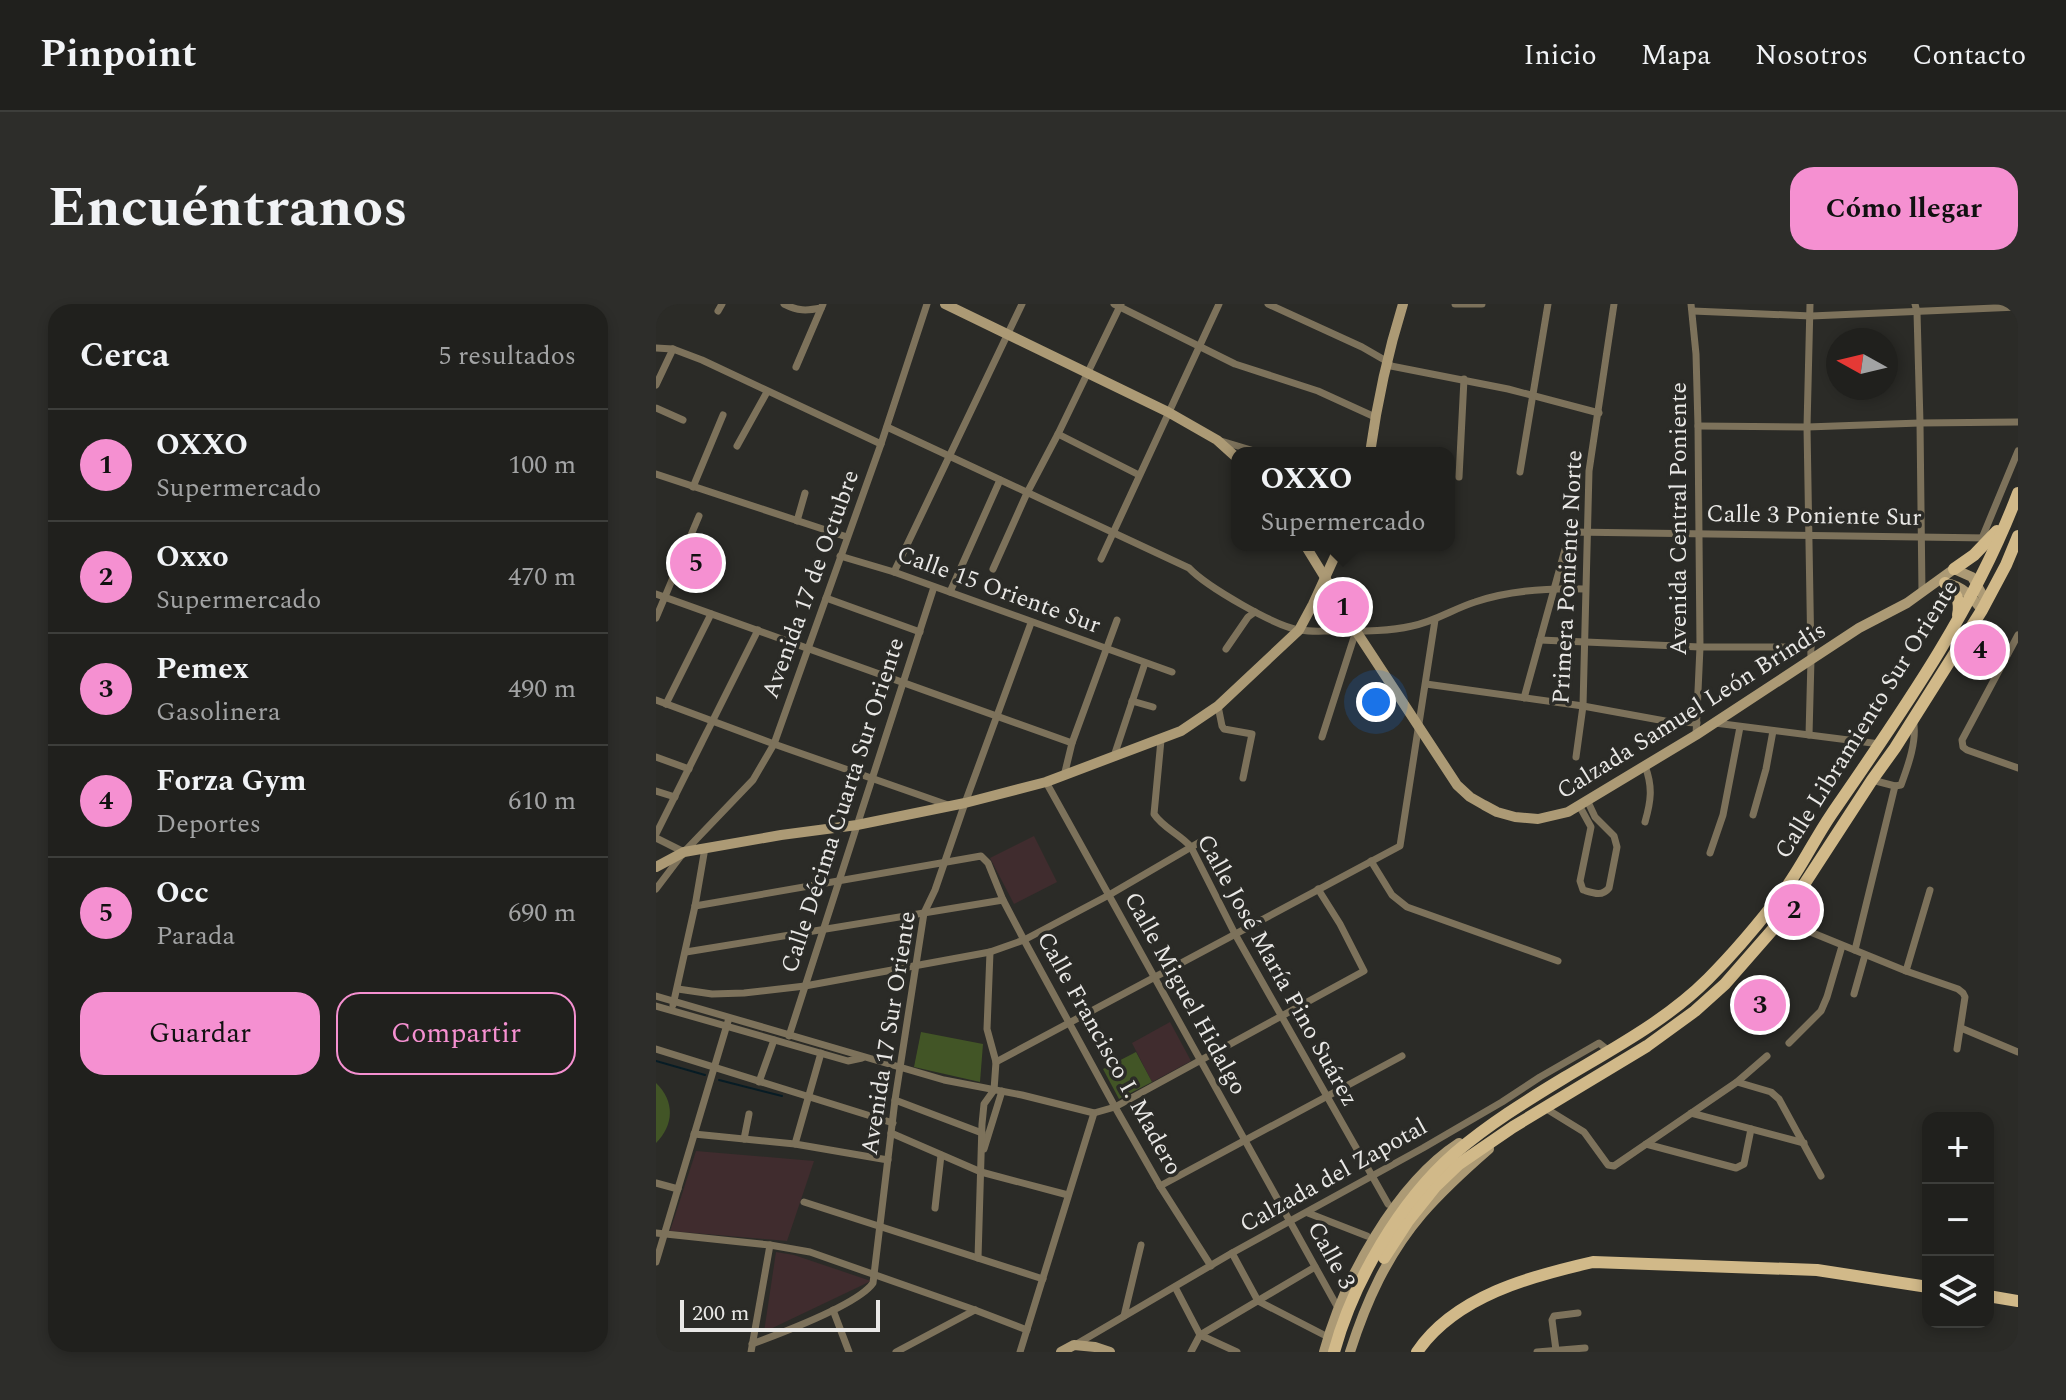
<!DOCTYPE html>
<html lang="es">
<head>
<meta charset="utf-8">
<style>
  :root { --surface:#20201d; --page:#2d2d2a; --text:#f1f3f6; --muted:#a2a3a4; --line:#3d3e3b; --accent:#f590d1 }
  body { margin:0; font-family:Spectral,serif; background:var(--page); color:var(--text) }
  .controls { position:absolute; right:24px; bottom:24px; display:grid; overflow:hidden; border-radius:16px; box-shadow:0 4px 12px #0003 }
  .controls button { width:72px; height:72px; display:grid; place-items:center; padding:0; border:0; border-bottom:2px solid var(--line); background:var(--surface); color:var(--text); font:40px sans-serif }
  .compass { position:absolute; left:1170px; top:24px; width:72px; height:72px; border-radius:50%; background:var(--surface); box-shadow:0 4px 12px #0003; rotate:278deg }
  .scale { position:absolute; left:24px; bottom:20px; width:200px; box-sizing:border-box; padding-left:8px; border:4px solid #e9e8e6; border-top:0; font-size:22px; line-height:28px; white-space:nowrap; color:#e9e8e6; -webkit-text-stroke:6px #2b2b27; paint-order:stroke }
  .you { position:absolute; left:720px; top:398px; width:28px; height:28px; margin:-20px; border:6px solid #fff; border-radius:50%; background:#1a73e8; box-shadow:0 0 0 12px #1a73e833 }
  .badge { display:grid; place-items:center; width:52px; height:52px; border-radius:50%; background:var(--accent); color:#111; font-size:26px; font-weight:700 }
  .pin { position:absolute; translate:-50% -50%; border:4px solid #fff; box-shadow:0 2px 8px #0006 }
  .popup { position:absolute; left:575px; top:143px; width:224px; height:104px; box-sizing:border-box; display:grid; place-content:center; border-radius:16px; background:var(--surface); filter:drop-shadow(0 2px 6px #0005); font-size:26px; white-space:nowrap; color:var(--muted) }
  .popup b { font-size:30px; color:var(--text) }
  .popup::after { content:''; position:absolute; left:50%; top:100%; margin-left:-16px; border:16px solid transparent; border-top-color:var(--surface) }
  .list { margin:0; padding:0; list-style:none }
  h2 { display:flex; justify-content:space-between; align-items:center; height:104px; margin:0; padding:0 32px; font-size:34px }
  h2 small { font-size:26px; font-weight:400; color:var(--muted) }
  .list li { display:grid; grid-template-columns:52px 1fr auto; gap:24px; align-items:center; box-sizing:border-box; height:112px; padding:0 32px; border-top:2px solid var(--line) }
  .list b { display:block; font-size:30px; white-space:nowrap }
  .list p { margin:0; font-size:26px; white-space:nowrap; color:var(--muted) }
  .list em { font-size:26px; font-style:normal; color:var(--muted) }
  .actions { display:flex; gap:16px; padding:24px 32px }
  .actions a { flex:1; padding:18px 0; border:2px solid var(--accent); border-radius:24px; text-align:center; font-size:28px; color:var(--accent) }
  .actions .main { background:var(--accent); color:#111 }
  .icon { flex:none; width:44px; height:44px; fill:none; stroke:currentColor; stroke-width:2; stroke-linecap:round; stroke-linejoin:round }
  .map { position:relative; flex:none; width:1362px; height:1048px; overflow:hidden; border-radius:24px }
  header { display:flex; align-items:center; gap:48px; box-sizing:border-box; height:112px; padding:0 40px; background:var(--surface); border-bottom:2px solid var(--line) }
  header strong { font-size:38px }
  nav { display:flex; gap:44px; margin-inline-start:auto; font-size:28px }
  .intro { display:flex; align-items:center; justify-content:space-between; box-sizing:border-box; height:192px; padding:0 48px }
  h1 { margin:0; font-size:56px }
  .button { padding:20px 36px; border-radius:24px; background:var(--accent); color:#111; font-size:28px; font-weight:700 }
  main { display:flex; gap:48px; padding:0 48px }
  aside { flex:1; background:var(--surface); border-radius:24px; box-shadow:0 4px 12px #0003 }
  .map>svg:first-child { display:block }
</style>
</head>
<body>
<header>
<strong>Pinpoint</strong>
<nav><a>Inicio</a><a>Mapa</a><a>Nosotros</a><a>Contacto</a></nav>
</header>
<div class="intro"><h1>Encuéntranos</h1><a class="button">Cómo llegar</a></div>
<main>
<aside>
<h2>Cerca<small>5 resultados</small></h2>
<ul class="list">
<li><span class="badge">1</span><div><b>OXXO</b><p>Supermercado</p></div><em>100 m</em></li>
<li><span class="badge">2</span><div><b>Oxxo</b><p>Supermercado</p></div><em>470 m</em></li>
<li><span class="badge">3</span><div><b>Pemex</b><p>Gasolinera</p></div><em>490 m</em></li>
<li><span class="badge">4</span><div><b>Forza Gym</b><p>Deportes</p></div><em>610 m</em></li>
<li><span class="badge">5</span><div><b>Occ</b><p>Parada</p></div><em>690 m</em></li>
</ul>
<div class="actions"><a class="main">Guardar</a><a>Compartir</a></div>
</aside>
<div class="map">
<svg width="1362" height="1048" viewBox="0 0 1362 1048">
  <rect width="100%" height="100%" fill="#2b2b27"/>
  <g fill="#402c2e">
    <polygon points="378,532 401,578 358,600 334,554"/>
    <polygon points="514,718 535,757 496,778 476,739"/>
    <polygon points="40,847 158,857 131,937 14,927"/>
    <polygon points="120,948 138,951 215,977 108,1028"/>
  </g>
  <g fill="#425526">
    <polygon points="265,728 327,740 324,778 258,763"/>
    <polygon points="480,748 496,778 463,795 447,765"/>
    <path d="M 0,779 C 19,797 18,821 0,839 Z"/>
  </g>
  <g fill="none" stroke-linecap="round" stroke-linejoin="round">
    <g stroke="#071c25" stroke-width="2">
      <polyline points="0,757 49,771"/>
      <polyline points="63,776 126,792"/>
    </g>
    <g stroke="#7d725b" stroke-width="7">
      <path d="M 128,0 C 142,7 150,7 165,4"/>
      <polyline points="458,0 579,60 662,87 719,113"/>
      <polyline points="612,0 706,43 732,58 735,62 852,85 943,109"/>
      <polyline points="799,0 826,0"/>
      <polyline points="1035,0 1040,50 1042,122 1044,343 1040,431"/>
      <polyline points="1259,0 1261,8 1264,119 1266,289"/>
      <polyline points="62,7 66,0"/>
      <polyline points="1037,7 1155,12 1362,3"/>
      <polyline points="0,44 17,45 46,56 225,140"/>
      <polyline points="140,63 167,0"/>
      <polyline points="0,81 17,45"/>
      <polyline points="0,104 27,116"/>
      <polyline points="1042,122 1151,123 1264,119 1362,118"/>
      <path d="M 231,123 L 533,264 C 550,282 621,324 645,326 C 655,328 666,327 676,327 C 703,327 730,328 756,322 C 780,317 797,305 819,298 C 854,286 893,284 929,285"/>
      <polyline points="402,130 483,171"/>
      <polyline points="565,137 605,149"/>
      <polyline points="81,142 111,88"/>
      <polyline points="864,168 892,0"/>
      <polyline points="0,170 191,233"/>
      <polyline points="803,173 808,75"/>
      <polyline points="37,183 67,111"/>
      <polyline points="141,217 149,189"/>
      <polyline points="1326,234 1362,147"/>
      <polyline points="184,252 238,268 516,368"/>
      <polyline points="445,255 563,0"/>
      <polyline points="337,265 371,189 402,130 465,0"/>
      <polyline points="238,268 366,0"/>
      <polyline points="294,288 344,176"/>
      <polyline points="0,290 416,439"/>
      <polyline points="170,294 264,328"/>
      <polyline points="0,314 43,212"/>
      <polyline points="1362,331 1306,436 1307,443 1311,446 1362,464"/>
      <polyline points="884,336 1044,343 1155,343"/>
      <polyline points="570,345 592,313 599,308"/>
      <polyline points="770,380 927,402 1009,417 1041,419"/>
      <polyline points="868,394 913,231 916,228 1332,234"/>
      <polyline points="0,396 118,440 292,501"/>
      <polyline points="476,397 497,403"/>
      <polyline points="10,400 55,310"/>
      <polyline points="562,402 566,422 568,425 596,430 587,474"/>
      <polyline points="1059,419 1224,440"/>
      <polyline points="1153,431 1155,355 1151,123 1154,0"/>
      <polyline points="666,433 700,327"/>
      <path d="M 505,436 L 498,510 C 507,524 524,530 535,543 L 579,630 L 732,900"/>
      <polyline points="458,452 489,359"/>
      <polyline points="0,453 33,465"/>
      <polyline points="920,453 927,402 933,167 958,0"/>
      <path d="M 989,462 C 997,483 995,497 989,518"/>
      <polyline points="408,472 416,439 461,316"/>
      <path d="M 1216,476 L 1239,482 L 1245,481 C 1252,462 1262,435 1257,415"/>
      <polyline points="390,478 682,1004"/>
      <polyline points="0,487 19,493"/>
      <path d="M 924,503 L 935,523 L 924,577 L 927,586 C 937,589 946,593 953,584 L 961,543 L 958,532 L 939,513 L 932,498"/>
      <polyline points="1097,511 1110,465 1117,427"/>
      <polyline points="0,530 102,326"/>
      <polyline points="0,534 28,548"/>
      <polyline points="1054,549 1067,511 1084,423"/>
      <polyline points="715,557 736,591 751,603 902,657"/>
      <polyline points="0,585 28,548 97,476 118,440 225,140 271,0"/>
      <polyline points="39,602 325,552 332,559 347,596 368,636 459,803 504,882 555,962"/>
      <polyline points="1125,616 1250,667 1302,685 1307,689 1309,693 1301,745"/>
      <polyline points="1199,646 1239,482"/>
      <polyline points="30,648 347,596"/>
      <polyline points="1250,667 1274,586"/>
      <polyline points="22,685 56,690 88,689 149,682 334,648 368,636 453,591 549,535"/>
      <polyline points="1198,690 1209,651"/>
      <polyline points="0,692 288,776 366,791 438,809 459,803 708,667 684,620 662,585"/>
      <polyline points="17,701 39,602 49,544"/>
      <polyline points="0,702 192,757 206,754"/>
      <polyline points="1305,724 1362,748"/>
      <polyline points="133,732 278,283"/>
      <polyline points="1133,739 1165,707 1171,693 1186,642"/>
      <polyline points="0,745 237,819"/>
      <polyline points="340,758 744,542 779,316"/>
      <polyline points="103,778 118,736"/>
      <polyline points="1081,778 1115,788 1123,795 1165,872"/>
      <polyline points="239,796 326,829"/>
      <polyline points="889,804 928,828 952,861 958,862 1081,778 1111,752"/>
      <polyline points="1035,809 1148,839"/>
      <polyline points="235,829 325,868 412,891"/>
      <polyline points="38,830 139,840 232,856"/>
      <polyline points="88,835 93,810"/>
      <polyline points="139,840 165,749"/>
      <polyline points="990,840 1080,864 1088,860 1095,825"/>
      <polyline points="328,845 346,787"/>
      <polyline points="0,879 22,885"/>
      <polyline points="504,882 746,752"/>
      <polyline points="148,898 387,975"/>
      <polyline points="279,904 285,851"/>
      <polyline points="652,909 711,932"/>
      <polyline points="0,929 114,941 154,948 319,1006 371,1026"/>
      <polyline points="576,949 602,997 672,1033"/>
      <polyline points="322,954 326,820 328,800 338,786 340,758 331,725 334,648"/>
      <polyline points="0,958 73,714"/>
      <polyline points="519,983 544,1031 581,1048"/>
      <polyline points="177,1006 193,1048"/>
      <polyline points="468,1012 485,941"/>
      <path d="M 96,1040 C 123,1030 202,1001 217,979 L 239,796 L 268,609 L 279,586 L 309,499 L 375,319"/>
      <polyline points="419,1041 576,949 767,844 846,798 884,773 943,739 953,747"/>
      <polyline points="900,1046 896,1016 898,1012 922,1009"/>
      <polyline points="95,1048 114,941"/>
      <polyline points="240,1048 319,1006"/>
      <polyline points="364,1048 438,809"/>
      <polyline points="535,1048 544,1031 659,963"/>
      <polyline points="881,1048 929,1044"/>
    </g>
    <g stroke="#ac9a75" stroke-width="10">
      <polyline points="289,0 512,108 561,136 581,154"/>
      <path d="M 714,149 C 721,99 732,48 747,0"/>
      <polyline points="649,241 684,298 700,327 801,481 814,493 828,501 841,508 859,513 882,515 912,508 1040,431 1203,324 1251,299 1298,265 1316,273 1330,297"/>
      <path d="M 1289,279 C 1307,282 1315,292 1326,306"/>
      <polyline points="0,563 28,548 125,531 201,521 309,499 390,478 525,427 562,402 643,326 657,300 684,241"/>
      <polyline points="405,1048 418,1041 439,1043 454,1048"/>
      <path d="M 668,1048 C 687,977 740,880 803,839"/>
      <path d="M 694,1048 C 710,998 731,951 766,910 C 786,887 810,865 833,845"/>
    </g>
    <g stroke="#d1b989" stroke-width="12">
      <polyline points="1298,265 1318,251 1341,227"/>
      <path d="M 1289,279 C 1300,288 1305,297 1302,311"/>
      <polyline points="728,954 752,917 779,883 803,860 857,823 991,742 1039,707 1069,680 1125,616 1216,476 1239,444 1326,306 1350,261 1362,232"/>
      <polyline points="1332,992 1362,997"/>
      <path d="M 678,1048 C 697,978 744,897 799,849 C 833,820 870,797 908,774 C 958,744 1011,716 1052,675 C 1079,648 1104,618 1127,588 C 1145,564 1158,536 1175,511 C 1245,409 1318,306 1362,189"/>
      <path d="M 761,1048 C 799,992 875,972 937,958 L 1161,966 L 1272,983"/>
    </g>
  </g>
  <g text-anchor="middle" stroke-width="7" stroke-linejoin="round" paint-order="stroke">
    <g font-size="24" fill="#e9e8e6" stroke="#2b2b27">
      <text transform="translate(1158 211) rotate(1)" y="8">Calle 3 Poniente Sur</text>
      <text transform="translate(1022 215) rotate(-90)" y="8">Avenida Central Poniente</text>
      <text transform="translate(911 273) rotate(-87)" y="8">Primera Poniente Norte</text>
      <text transform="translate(154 280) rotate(-70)" y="8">Avenida 17 de Octubre</text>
      <text transform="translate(343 285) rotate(20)" y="8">Calle 15 Oriente Sur</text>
      <text transform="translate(1035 406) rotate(-32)" y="8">Calzada Samuel León Brindis</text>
      <text transform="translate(1210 415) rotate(-58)" y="8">Calle Libramiento Sur Oriente</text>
      <text transform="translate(186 501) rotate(-72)" y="8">Calle Décima Cuarta Sur Oriente</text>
      <text transform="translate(622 666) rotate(61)" y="8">Calle José María Pino Suárez</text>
      <text transform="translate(530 689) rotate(61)" y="8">Calle Miguel Hidalgo</text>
      <text transform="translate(232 729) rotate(-81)" y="8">Avenida 17 Sur Oriente</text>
      <text transform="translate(454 749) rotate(61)" y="8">Calle Francisco I. Madero</text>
      <text transform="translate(677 871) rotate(-29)" y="8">Calzada del Zapotal</text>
      <text transform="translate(676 951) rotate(61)" y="8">Calle 3</text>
    </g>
  </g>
</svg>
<div class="controls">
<button>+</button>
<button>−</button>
<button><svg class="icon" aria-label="layers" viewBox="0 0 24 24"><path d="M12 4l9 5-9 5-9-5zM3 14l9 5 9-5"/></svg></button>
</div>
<svg class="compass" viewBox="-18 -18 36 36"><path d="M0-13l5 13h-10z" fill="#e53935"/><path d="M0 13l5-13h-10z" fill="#a2a3a4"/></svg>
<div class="scale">200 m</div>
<div class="you"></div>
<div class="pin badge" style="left:687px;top:303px">1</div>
<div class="popup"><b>OXXO</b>Supermercado</div>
<div class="pin badge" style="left:1138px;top:606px">2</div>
<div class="pin badge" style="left:1104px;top:701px">3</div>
<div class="pin badge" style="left:1324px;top:346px">4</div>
<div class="pin badge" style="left:40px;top:259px">5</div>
</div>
</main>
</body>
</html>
